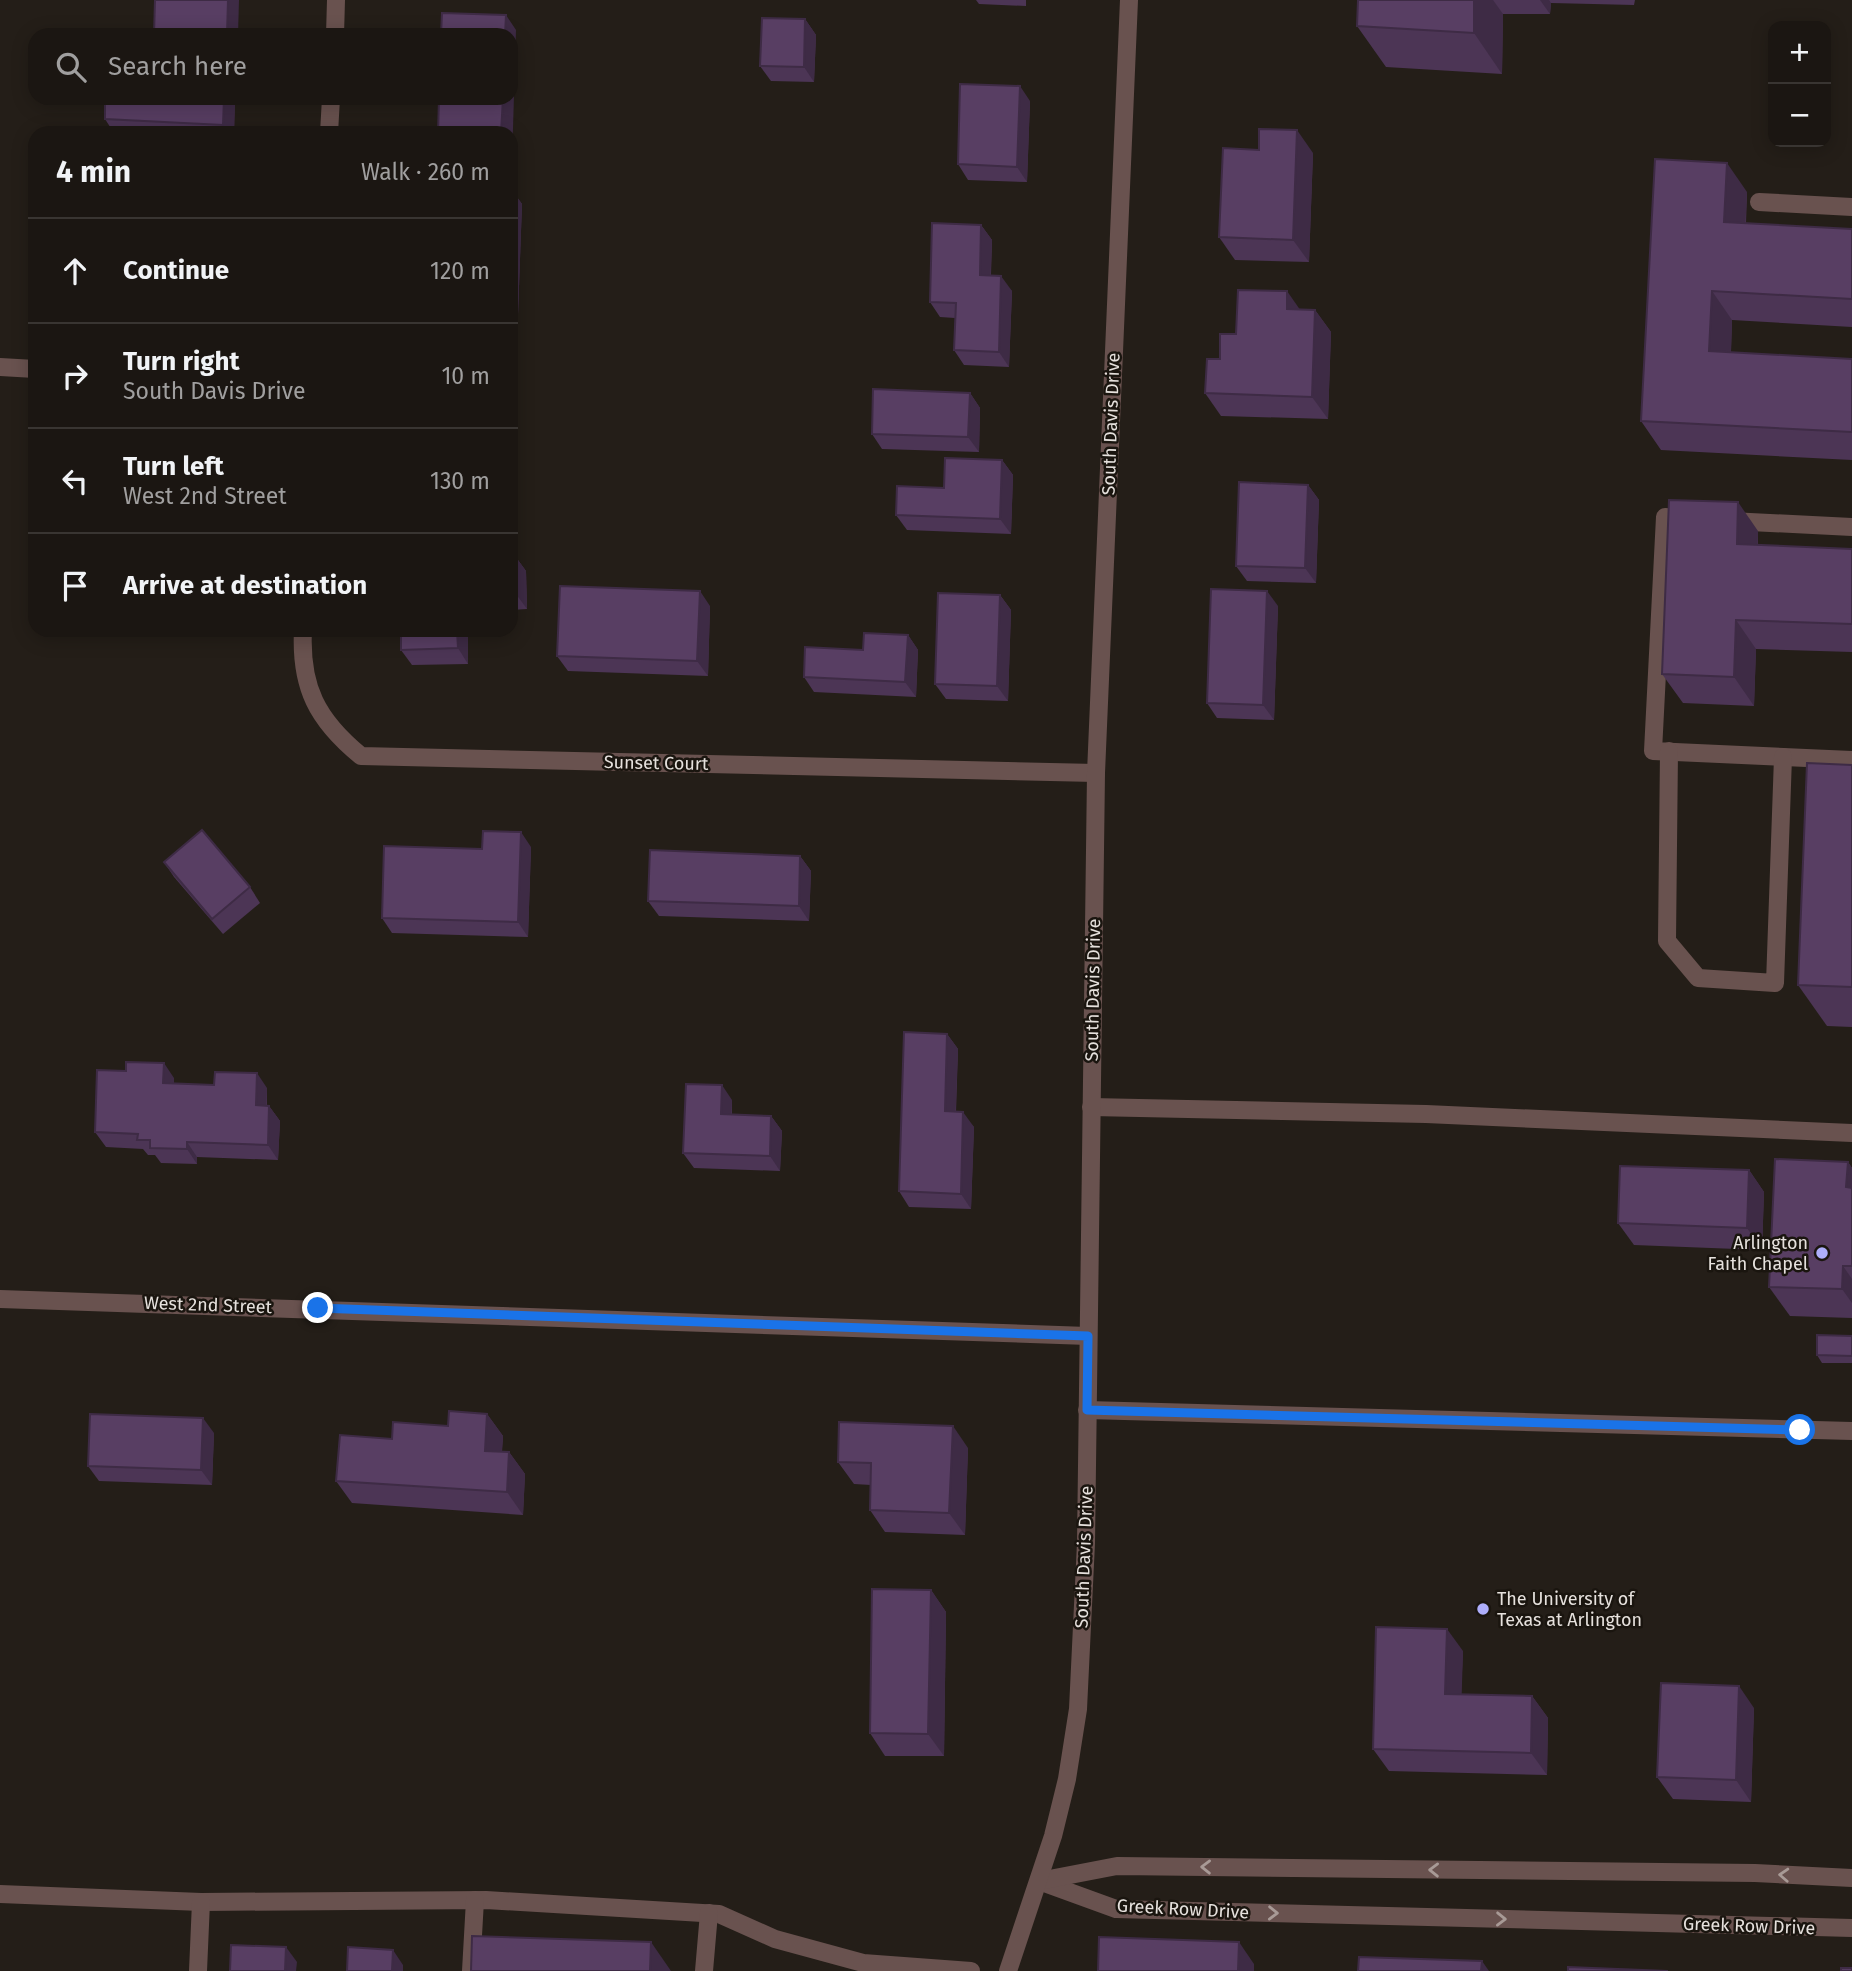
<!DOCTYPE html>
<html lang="en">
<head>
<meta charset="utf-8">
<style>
  :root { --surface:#1b1612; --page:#241f1b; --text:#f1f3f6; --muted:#a09f9f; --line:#393532 }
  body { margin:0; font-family:"Fira Sans",sans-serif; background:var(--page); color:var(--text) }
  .controls { position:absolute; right:21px; top:21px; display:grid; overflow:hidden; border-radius:14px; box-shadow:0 4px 18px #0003 }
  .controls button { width:63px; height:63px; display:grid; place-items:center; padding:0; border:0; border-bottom:2px solid var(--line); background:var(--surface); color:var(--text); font:35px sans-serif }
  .stop { position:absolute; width:21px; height:21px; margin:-16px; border:5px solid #1a73e8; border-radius:50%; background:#fff }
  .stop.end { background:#1a73e8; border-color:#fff; box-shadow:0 2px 7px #0008 }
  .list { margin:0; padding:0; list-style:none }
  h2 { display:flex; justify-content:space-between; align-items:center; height:91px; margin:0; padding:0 28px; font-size:30px }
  h2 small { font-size:23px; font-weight:400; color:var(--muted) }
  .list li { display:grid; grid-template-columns:46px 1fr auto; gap:21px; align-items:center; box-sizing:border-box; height:105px; padding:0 28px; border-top:2px solid var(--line) }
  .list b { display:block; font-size:26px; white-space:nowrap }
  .list p { margin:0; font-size:23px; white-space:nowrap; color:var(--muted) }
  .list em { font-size:23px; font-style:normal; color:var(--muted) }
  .icon { flex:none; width:38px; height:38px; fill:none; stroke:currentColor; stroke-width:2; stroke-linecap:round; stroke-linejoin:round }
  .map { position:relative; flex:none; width:1852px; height:1971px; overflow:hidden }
  .search { position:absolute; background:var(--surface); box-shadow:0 4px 18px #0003; left:28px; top:28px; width:490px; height:77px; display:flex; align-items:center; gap:18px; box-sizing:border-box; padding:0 24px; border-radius:21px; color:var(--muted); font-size:26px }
  .panel { position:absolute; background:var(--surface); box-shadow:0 4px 18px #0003; left:28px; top:126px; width:490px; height:511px; border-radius:21px }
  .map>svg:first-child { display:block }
</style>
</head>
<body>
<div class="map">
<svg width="1852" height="1971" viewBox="0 0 1852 1971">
  <rect width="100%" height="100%" fill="#241e18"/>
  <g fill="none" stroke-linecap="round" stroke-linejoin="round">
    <g stroke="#69524f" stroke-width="18">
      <polyline points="335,35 336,0"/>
      <polyline points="329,133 331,98"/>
      <polyline points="1759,202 1852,207"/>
      <polyline points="0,367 35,369"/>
      <polyline points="1691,519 1665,517 1653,751 1852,760"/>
      <polyline points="1730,521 1852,527"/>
      <path d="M 303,630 C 300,687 317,720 361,756 L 1096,773"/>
      <polyline points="1669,751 1667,941 1698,978 1775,983 1783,757"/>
      <polyline points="1091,1107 1426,1114 1852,1133"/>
      <polyline points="0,1299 1088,1336"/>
      <polyline points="1087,1410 1852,1431"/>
      <polyline points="1039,1881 1116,1909 1852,1928"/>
      <polyline points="1039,1881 1117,1866 1755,1873 1852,1878"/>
      <polyline points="0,1894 201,1902 486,1900 719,1914 775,1939 863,1963 971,1971"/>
      <polyline points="198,1971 201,1902"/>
      <polyline points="471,1971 475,1900"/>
      <polyline points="704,1971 709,1913"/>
      <polyline points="1008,1971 1053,1836 1067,1779 1078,1709 1086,1543 1096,773 1129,0"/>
    </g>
  </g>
  <g fill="#4c3555">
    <polygon points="976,0 1026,0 1026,6 979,4"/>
    <polygon points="1358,0 1635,0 1634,5 1551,3 1550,14 1503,14 1502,74 1386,67 1357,26"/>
    <polygon points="805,19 816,35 814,82 771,81 760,66"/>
    <polygon points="105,98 235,98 234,133 114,133 105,119"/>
    <polygon points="1030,101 1027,182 968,180 958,164"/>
    <polygon points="1313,153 1309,262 1235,260 1219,237"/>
    <polygon points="511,189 522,204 517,342 511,342"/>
    <polygon points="1747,192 1746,223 1852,229 1852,327 1732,320 1731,352 1852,359 1852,460 1661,450 1641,421"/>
    <polygon points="981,225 992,240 991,275 1012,291 1009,367 964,365 954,350 955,318 940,317 930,302"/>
    <polygon points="1299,309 1315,310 1331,332 1328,419 1221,416 1205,393 1220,359 1236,334"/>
    <polygon points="970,393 980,408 979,452 882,449 872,434"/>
    <polygon points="1002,460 1013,475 1011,534 907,530 896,515 944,488"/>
    <polygon points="1308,485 1319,500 1316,583 1247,581 1236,566"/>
    <polygon points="1758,531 1758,545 1852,549 1852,652 1756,649 1754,706 1683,703 1662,674"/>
    <polygon points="511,556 515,556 526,571 527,609 511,610"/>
    <polygon points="1000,595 1011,610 1008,701 946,699 935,684"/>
    <polygon points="710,606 708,676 568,671 557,656"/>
    <polygon points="1278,606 1274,720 1217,718 1207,703"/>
    <polygon points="401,630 468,630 468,664 412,665 401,650"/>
    <polygon points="908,635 918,650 916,697 814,692 804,677 863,650"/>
    <polygon points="1852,765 1852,1027 1827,1026 1798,985"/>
    <polygon points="531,847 528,937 392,933 382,918 482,849"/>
    <polygon points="800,856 811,871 809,921 659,916 648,901"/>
    <polygon points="164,862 250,887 260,903 223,934 174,877"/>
    <polygon points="947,1034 958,1049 956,1112 974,1127 971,1209 909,1207 899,1191"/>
    <polygon points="174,1078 174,1083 267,1088 267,1106 269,1106 280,1121 278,1160 197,1157 197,1164 161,1163 155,1155 148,1155 143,1149 106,1147 95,1132"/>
    <polygon points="732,1100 732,1114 771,1116 782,1131 780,1171 694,1168 683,1153"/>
    <polygon points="1848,1162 1852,1168 1852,1318 1790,1316 1769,1287"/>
    <polygon points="1749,1170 1764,1192 1762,1250 1634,1245 1618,1223"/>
    <polygon points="1852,1336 1852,1363 1822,1363 1817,1355"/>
    <polygon points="487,1414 503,1436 502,1452 509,1452 525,1474 523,1515 352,1503 336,1481 392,1439 448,1426"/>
    <polygon points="214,1433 212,1485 99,1481 88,1466"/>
    <polygon points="968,1448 965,1535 885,1532 870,1510 871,1485 854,1484 838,1462"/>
    <polygon points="931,1590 946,1612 944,1756 885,1756 870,1733"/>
    <polygon points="1463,1651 1461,1694 1532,1696 1548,1718 1547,1775 1389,1771 1373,1749"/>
    <polygon points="1754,1708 1751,1802 1673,1799 1657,1777"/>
  </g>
  <g fill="#3e2b45">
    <polygon points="228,0 239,0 238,35 227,35"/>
    <polygon points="1474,0 1493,0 1503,14 1502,74 1474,33"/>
    <polygon points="1540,0 1549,0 1551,3 1550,14"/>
    <polygon points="506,15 516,30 512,161 511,133 501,133 503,98 511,98 511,35 505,35"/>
    <polygon points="805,19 816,35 814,82 804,67"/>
    <polygon points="1020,86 1030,101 1027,182 1017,167"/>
    <polygon points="224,98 235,98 234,133 229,133 223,125"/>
    <polygon points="1297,130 1313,153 1309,262 1293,240"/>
    <polygon points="1727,163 1747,192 1744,251 1724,222"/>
    <polygon points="511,189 522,204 517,342 511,334"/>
    <polygon points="981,225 992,240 990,290 980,275"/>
    <polygon points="1001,276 1012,291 1009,367 999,352"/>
    <polygon points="1287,291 1303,314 1287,309"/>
    <polygon points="1712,291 1732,320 1730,380 1709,351"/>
    <polygon points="1315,310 1331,332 1328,419 1312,397"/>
    <polygon points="970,393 980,408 979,452 968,437"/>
    <polygon points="1002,460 1013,475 1011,534 1000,519"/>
    <polygon points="1308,485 1319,500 1316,583 1305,568"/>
    <polygon points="1738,502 1758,531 1757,573 1737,544"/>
    <polygon points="515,556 526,571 527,609 516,594"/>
    <polygon points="700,591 710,606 708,676 697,661"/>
    <polygon points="1267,591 1278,606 1274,720 1263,705"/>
    <polygon points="1000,595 1011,610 1008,701 997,686"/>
    <polygon points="1736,620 1756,649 1754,706 1734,677"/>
    <polygon points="457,630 468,630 468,664 458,648"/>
    <polygon points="908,635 918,650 916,697 905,682"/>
    <polygon points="521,832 531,847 528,937 518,922"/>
    <polygon points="800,856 811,871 809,921 799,906"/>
    <polygon points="947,1034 958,1049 955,1127 945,1111"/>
    <polygon points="164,1063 174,1078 174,1098 163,1083"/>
    <polygon points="257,1073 267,1088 266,1120 256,1105"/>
    <polygon points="722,1085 732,1100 731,1129 721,1114"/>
    <polygon points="269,1106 280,1121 278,1160 268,1145"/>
    <polygon points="963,1112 974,1127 971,1209 961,1194"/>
    <polygon points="771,1116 782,1131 780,1171 770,1156"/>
    <polygon points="187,1142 197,1157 197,1164 187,1149"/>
    <polygon points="1848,1162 1852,1168 1852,1196 1846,1187"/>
    <polygon points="1749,1170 1764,1192 1762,1250 1747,1228"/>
    <polygon points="1843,1266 1852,1279 1852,1303 1842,1289"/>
    <polygon points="487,1414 503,1436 500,1473 485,1451"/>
    <polygon points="203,1418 214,1433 212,1485 201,1470"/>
    <polygon points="953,1426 968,1448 965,1535 949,1513"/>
    <polygon points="509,1452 525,1474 523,1515 507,1492"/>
    <polygon points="931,1590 946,1612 944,1756 928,1734"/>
    <polygon points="1447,1629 1463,1651 1461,1716 1445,1694"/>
    <polygon points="1739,1686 1754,1708 1751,1802 1736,1780"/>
    <polygon points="1532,1696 1548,1718 1547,1775 1531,1753"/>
    <polygon points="651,1942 671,1971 650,1971"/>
    <polygon points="1239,1942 1254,1964 1254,1971 1238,1971"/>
    <polygon points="286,1947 297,1962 296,1971 285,1971"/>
    <polygon points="393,1950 403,1965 403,1971 392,1971"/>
    <polygon points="1482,1961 1489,1971 1481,1971"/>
  </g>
  <g fill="#583e63" stroke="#3e2b45" stroke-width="2">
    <polygon points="155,0 228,0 227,35 154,35"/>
    <polygon points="1358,0 1474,0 1474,33 1357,26"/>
    <polygon points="442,13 506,15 505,35 441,35"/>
    <polygon points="762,18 805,19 804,67 760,66"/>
    <polygon points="960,84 1020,86 1017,167 958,164"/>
    <polygon points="105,98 224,98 223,125 105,119"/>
    <polygon points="439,98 503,98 501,133 438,133"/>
    <polygon points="1259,129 1297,130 1293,240 1219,237 1223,148 1259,150"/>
    <polygon points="1655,159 1727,163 1724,222 1852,229 1852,299 1712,291 1709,351 1852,359 1852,432 1641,421"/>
    <polygon points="932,223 981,225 980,275 1001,276 999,352 954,350 956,303 930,302"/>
    <polygon points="1238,290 1287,291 1287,309 1315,310 1312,397 1205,393 1207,359 1220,359 1220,334 1236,334"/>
    <polygon points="873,389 970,393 968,437 872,434"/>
    <polygon points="945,458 1002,460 1000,519 896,515 897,486 944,488"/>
    <polygon points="1239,482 1308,485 1305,568 1236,566"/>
    <polygon points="1669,500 1738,502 1737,544 1852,549 1852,624 1736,620 1734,677 1662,674"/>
    <polygon points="511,556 515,556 516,594 511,594"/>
    <polygon points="560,586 700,591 697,661 557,656"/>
    <polygon points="1211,589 1267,591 1263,705 1207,703"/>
    <polygon points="938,593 1000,595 997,686 935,684"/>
    <polygon points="401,630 457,630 458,648 401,650"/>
    <polygon points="864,633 908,635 905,682 804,677 805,647 863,650"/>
    <polygon points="1807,763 1852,765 1852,987 1798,985"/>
    <polygon points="202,830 250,887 212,919 164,862"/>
    <polygon points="483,831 521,832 518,922 382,918 384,846 482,849"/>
    <polygon points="650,850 800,856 799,906 648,901"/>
    <polygon points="904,1032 947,1034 945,1111 963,1112 961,1194 899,1191"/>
    <polygon points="126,1062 164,1063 163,1083 214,1085 215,1072 257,1073 256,1105 269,1106 268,1145 187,1142 187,1149 150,1148 150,1140 137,1140 138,1134 95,1132 97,1070 126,1071"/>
    <polygon points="686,1084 722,1085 721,1114 771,1116 770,1156 683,1153"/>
    <polygon points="1775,1159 1848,1162 1846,1187 1852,1188 1852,1266 1843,1266 1842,1289 1769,1287"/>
    <polygon points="1620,1166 1749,1170 1747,1228 1618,1223"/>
    <polygon points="1817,1335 1852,1336 1852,1356 1817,1355"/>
    <polygon points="449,1411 487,1414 485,1451 509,1452 507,1492 336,1481 340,1435 392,1439 393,1422 448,1426"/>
    <polygon points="90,1414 203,1418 201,1470 88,1466"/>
    <polygon points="839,1422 953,1426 949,1513 870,1510 871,1463 838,1462"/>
    <polygon points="872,1589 931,1590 928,1734 870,1733"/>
    <polygon points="1376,1627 1447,1629 1445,1694 1532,1696 1531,1753 1373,1749"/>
    <polygon points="1661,1683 1739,1686 1736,1780 1657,1777"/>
    <polygon points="472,1936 651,1942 650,1971 471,1971"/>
    <polygon points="1099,1937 1239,1942 1238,1971 1098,1971"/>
    <polygon points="231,1945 286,1947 285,1971 230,1971"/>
    <polygon points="348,1947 393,1950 392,1971 347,1971"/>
    <polygon points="1359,1957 1482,1961 1481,1971 1358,1971"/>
    <polygon points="1568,1967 1668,1971 1568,1971"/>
    <rect x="1841" y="1968" width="11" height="3"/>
  </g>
  <defs><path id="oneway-chevron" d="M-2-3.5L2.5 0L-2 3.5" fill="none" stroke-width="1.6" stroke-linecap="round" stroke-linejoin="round" transform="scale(1.75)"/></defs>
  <g stroke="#a89a96">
    <use href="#oneway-chevron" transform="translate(1206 1867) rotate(-179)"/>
    <use href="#oneway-chevron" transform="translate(1434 1870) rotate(-179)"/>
    <use href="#oneway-chevron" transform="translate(1784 1875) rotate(-177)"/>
    <use href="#oneway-chevron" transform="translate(1273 1913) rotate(1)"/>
    <use href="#oneway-chevron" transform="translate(1501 1919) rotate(1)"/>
  </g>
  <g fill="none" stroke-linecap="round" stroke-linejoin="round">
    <polyline stroke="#1a73e8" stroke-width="9" points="318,1308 1088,1336 1087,1410 1800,1430"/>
  </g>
  <g fill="#aeaefb" stroke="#1a150f" stroke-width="2.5">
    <circle cx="1822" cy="1253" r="7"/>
    <circle cx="1483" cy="1609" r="7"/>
  </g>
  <g text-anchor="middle" stroke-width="5" stroke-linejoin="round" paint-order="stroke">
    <g font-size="18" fill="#e6e1dd" stroke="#1a150f">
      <text transform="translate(1111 424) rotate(-88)" y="6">South Davis Drive</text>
      <text transform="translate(656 763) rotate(1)" y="6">Sunset Court</text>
      <text transform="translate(1093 990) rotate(-89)" y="6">South Davis Drive</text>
      <text transform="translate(208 1305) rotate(2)" y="6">West 2nd Street</text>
      <text transform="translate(1084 1557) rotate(-88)" y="6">South Davis Drive</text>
      <text transform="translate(1183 1909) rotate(3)" y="6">Greek Row Drive</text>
      <text transform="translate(1749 1926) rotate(2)" y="6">Greek Row Drive</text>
    </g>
    <g font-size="18" fill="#e6e1dd" stroke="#1a150f" text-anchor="end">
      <text x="1808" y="1249">Arlington<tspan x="1808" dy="21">Faith Chapel</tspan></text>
      <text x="1497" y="1605" text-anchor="start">The University of<tspan x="1497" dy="21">Texas at Arlington</tspan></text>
    </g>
  </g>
</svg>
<div class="controls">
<button>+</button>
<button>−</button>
</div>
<div class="stop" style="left:1800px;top:1430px"></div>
<div class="stop end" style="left:318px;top:1308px"></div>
<div class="search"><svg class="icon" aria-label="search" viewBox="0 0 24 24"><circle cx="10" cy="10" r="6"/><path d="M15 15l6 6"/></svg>Search here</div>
<section class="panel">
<h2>4 min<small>Walk · 260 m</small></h2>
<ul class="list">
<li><svg class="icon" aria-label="ahead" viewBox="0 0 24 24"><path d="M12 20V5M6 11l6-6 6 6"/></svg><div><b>Continue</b></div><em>120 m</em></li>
<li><svg class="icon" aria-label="right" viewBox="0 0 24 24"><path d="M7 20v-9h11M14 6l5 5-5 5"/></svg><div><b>Turn right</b><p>South Davis Drive</p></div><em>10 m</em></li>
<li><svg class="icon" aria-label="left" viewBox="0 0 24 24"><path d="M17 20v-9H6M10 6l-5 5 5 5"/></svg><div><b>Turn left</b><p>West 2nd Street</p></div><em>130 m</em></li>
<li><svg class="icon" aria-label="arrive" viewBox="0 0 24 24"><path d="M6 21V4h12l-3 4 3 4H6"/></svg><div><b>Arrive at destination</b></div></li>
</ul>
</section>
</div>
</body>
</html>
